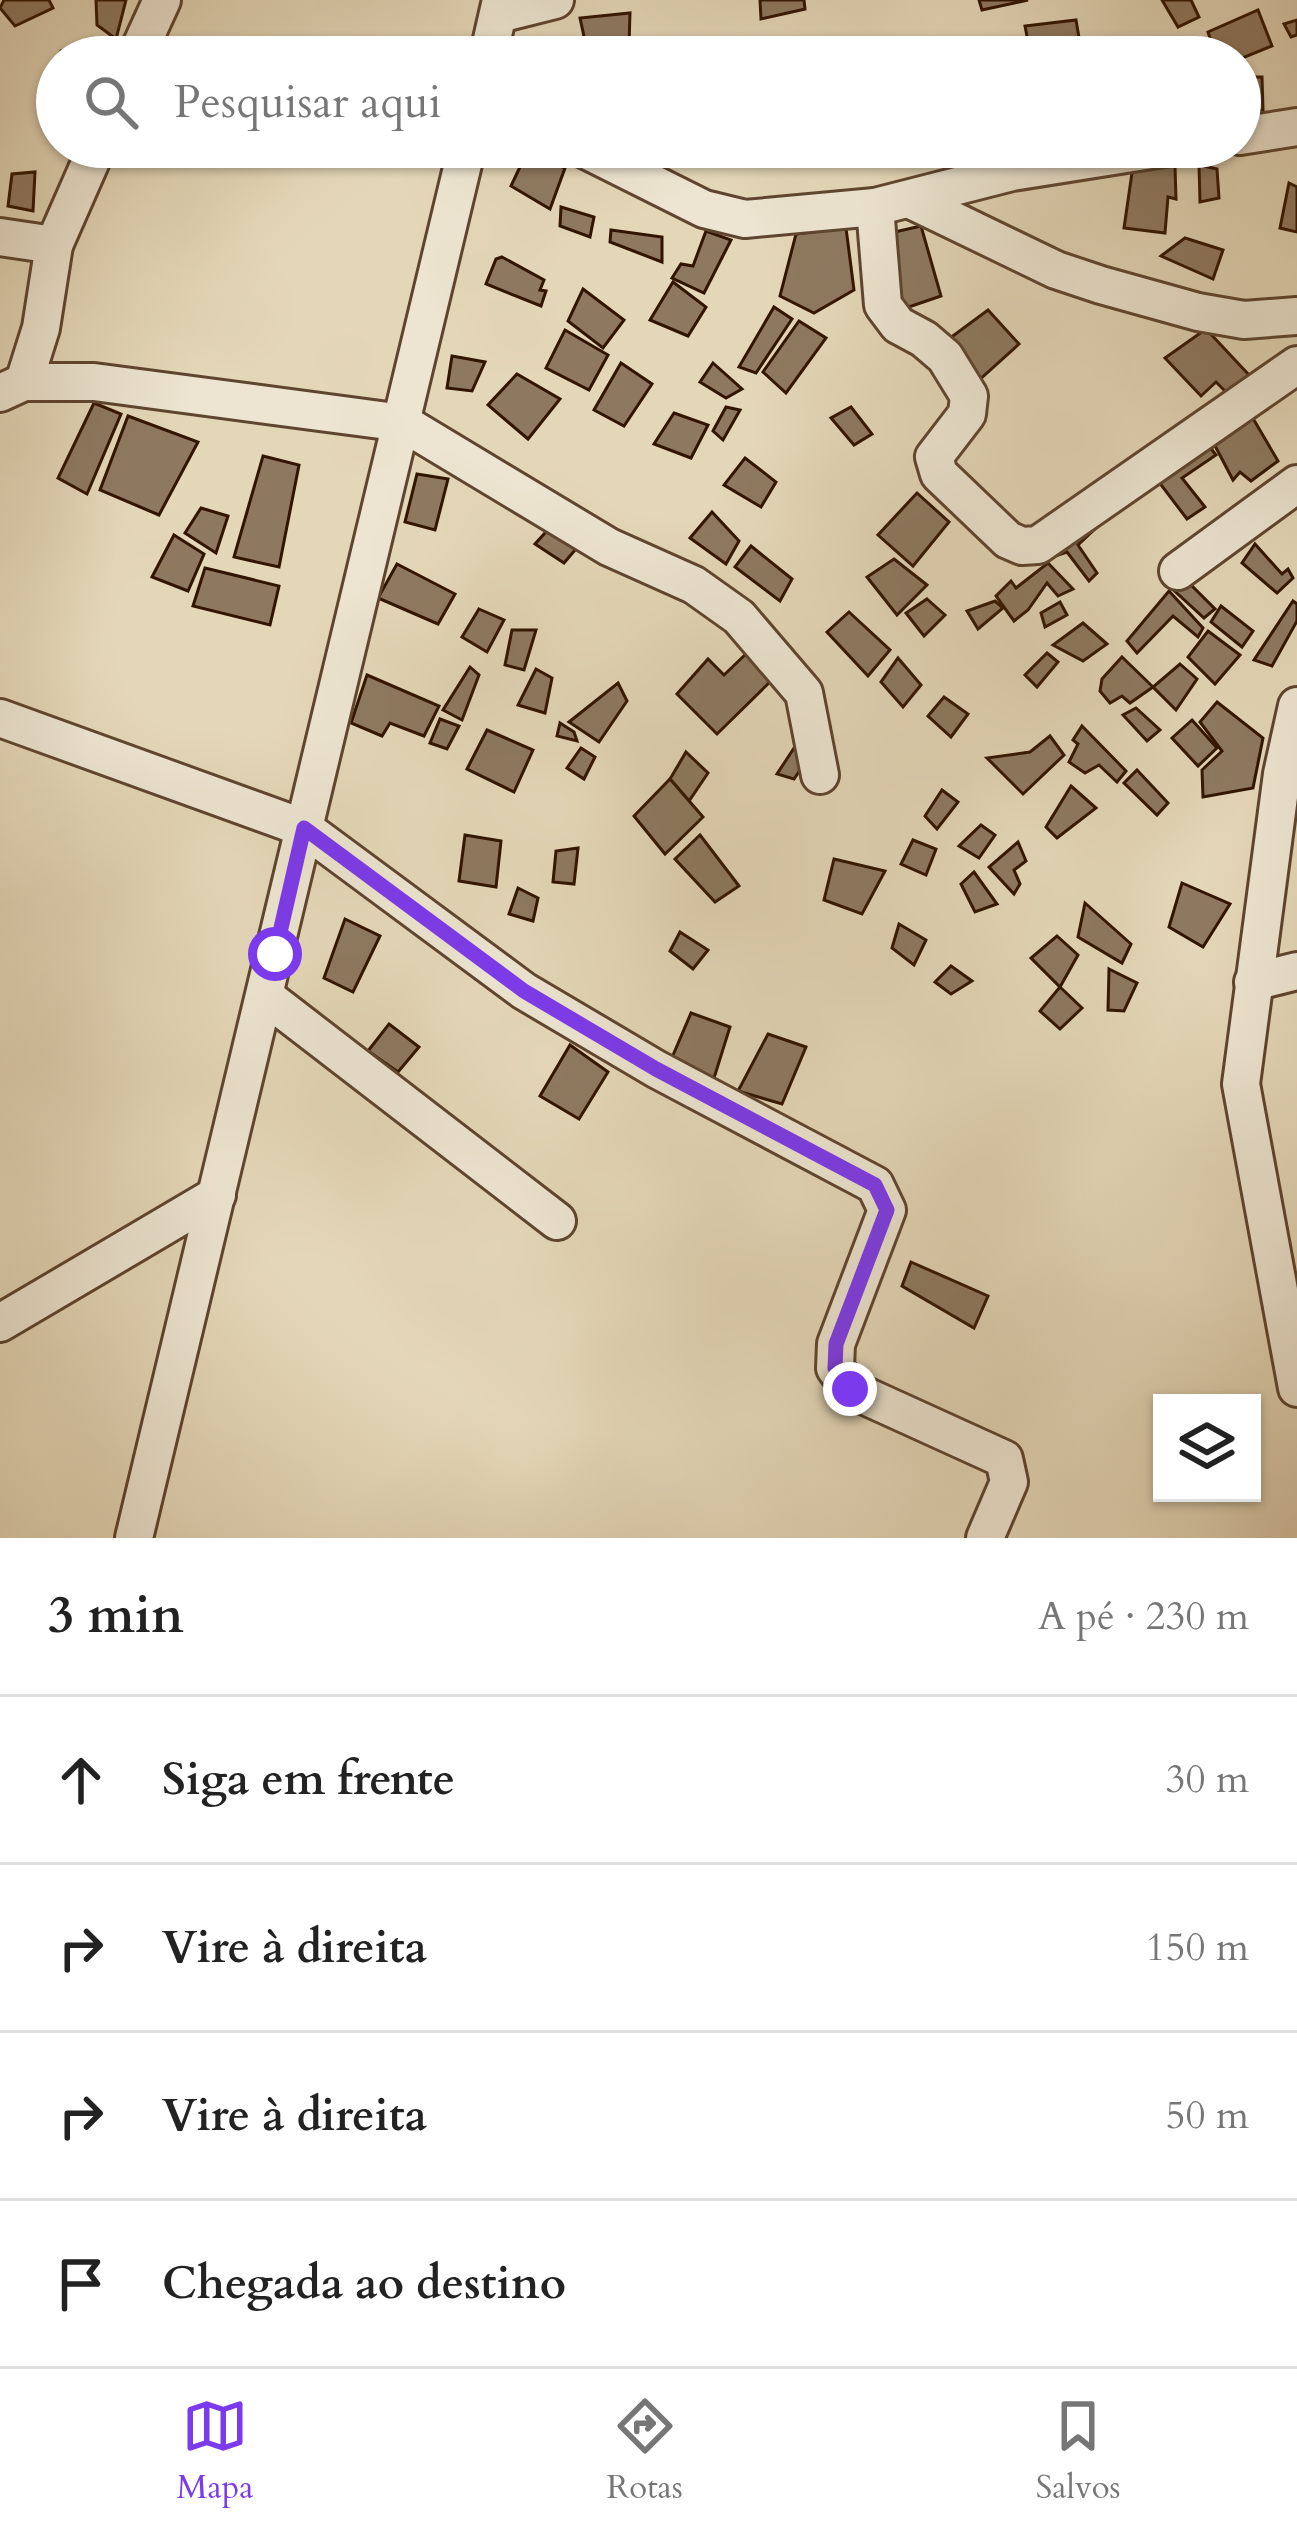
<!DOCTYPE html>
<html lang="pt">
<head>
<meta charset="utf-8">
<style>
  :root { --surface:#fff; --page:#f6f6f6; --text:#222; --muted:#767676; --line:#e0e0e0; --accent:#7c3aed }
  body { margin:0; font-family:Cardo,serif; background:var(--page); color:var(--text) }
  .controls { position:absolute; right:36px; bottom:36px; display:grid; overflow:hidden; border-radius:0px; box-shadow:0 3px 9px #0004 }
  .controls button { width:108px; height:108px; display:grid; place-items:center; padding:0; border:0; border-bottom:3px solid var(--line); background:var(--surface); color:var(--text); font:60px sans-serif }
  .stop { position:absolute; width:36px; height:36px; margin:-27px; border:9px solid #7c3aed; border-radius:50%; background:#fff }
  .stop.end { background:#7c3aed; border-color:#fff; box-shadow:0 3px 12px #0008 }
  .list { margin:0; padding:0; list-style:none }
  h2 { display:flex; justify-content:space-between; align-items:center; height:156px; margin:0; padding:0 48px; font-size:51px }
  h2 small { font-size:39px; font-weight:400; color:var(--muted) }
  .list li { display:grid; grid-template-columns:78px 1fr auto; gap:36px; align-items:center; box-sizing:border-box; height:168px; padding:0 48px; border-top:3px solid var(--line) }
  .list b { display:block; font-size:45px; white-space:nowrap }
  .list em { font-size:39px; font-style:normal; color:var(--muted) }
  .icon { flex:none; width:66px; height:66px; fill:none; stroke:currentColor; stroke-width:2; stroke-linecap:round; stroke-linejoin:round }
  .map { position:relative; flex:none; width:1297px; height:1538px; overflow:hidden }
  .search { position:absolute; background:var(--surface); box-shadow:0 3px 9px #0004; left:36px; right:36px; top:36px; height:132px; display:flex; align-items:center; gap:30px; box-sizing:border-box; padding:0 42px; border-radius:66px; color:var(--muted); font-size:45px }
  .sheet { height:828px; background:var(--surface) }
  nav { display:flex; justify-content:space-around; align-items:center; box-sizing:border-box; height:168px; border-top:3px solid var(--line); background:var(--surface); font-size:33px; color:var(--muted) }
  nav a { display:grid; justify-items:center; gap:6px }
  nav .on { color:var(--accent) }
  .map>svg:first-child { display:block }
</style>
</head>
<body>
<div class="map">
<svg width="1297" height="1538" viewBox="0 0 1297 1538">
  <rect width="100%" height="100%" fill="#e4d7b8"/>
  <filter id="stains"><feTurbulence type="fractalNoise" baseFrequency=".00167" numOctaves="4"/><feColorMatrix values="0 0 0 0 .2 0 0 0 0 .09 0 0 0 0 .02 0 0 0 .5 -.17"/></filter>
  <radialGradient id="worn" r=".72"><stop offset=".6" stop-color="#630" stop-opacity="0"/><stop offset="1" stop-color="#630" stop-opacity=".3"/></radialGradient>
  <g fill="#8e7960" stroke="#311401" stroke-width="3">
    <polygon points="4,0 49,0 53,8 15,26 0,8"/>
    <polygon points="96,0 126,0 116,39 97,25"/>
    <polygon points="760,0 804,0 805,9 761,19"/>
    <polygon points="979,0 1028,0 982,10"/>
    <polygon points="1162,0 1191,0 1199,17 1178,27"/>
    <polygon points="1258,10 1272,46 1240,59 1216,57 1208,32"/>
    <polygon points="630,13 629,45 587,50 580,18"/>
    <polygon points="1076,20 1082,55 1031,57 1025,26"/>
    <polygon points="1297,20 1297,35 1291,37 1284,24"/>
    <polygon points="61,51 78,57 57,57 57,87 43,80"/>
    <polygon points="1240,77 1262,77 1263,110 1240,111"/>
    <polygon points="527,152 565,168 550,209 511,186"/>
    <polygon points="1134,159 1175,166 1176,199 1168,197 1165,233 1124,228"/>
    <polygon points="1199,165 1217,169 1219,198 1200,202"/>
    <polygon points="35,172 33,211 8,206 12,174"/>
    <polygon points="1289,183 1297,187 1297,232 1280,228"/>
    <polygon points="561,207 594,217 590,237 560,226"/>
    <polygon points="921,226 941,296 900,310 886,234"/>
    <polygon points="846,228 854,290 814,313 780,296 796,234"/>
    <polygon points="611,230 662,237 662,262 610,242"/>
    <polygon points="706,231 731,240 704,293 672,278 681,264 693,266"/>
    <polygon points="1185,238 1223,250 1213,279 1161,256"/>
    <polygon points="502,257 544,280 540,290 546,291 541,306 486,284 496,259"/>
    <polygon points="673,282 706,307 688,336 650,320"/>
    <polygon points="583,289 624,320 603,348 568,321"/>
    <polygon points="774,307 792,319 756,373 739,367"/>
    <polygon points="988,310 1019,344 978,381 946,341"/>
    <polygon points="799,321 826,338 786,393 763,372"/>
    <polygon points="1206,329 1249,375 1229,395 1216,382 1201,396 1165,358"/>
    <polygon points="565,330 608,355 589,390 546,368"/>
    <polygon points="452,356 485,362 472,391 447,388"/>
    <polygon points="621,363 652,384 624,426 594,410"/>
    <polygon points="713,363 742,389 726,398 700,382"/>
    <polygon points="517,374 560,399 528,439 488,405"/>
    <polygon points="94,403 121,414 87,494 58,478"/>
    <polygon points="726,407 740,410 723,440 713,431"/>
    <polygon points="851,407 872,434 854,445 831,418"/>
    <polygon points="674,413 708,425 691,458 654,444"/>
    <polygon points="1251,415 1278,461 1251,481 1240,472 1233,480 1214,444"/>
    <polygon points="128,416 198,442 159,515 100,490"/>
    <polygon points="1201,436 1216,455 1182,478 1205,507 1187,519 1149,469"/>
    <polygon points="263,456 299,465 279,567 234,557"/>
    <polygon points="745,458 776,482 761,507 724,485"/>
    <polygon points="417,474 448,479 435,530 405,522"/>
    <polygon points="917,493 949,522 913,566 878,535"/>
    <polygon points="1133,493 1078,545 1097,573 1089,581 1067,552 1049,558"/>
    <polygon points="201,508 228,516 216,553 185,533"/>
    <polygon points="712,512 739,541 726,564 690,538"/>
    <polygon points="554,523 581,543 564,563 535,544"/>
    <polygon points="174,535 204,554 188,591 152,577"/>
    <polygon points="1255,544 1282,574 1288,569 1293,578 1277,593 1242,563"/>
    <polygon points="751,546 792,579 780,601 735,567"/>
    <polygon points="894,559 927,585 897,615 867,577"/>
    <polygon points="1048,563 1073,589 1058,596 1047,583 1028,610 1014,621 996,596 1011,581 1016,588"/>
    <polygon points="397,564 455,594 438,624 378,598"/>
    <polygon points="205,568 279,586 270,625 193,606"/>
    <polygon points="1167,584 1190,584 1215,609 1204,618"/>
    <polygon points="1169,591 1203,628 1198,637 1173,616 1137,653 1127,641"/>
    <polygon points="927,599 945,615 924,636 906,613"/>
    <polygon points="995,601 1003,608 978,629 967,611"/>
    <polygon points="1293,601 1297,604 1297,621 1272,666 1254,660"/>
    <polygon points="1060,602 1067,615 1045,627 1041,613"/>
    <polygon points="1221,606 1253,631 1242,647 1211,622"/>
    <polygon points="479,609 504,620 487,652 462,637"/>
    <polygon points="849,612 890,650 868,676 827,632"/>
    <polygon points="1083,623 1107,644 1083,661 1053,645"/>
    <polygon points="512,630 536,630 524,670 505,665"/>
    <polygon points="1208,631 1240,655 1215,684 1188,657"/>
    <polygon points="750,650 776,676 717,734 677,694 708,659 724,675"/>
    <polygon points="1047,653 1058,662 1037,687 1025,675"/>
    <polygon points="1122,657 1153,687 1130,703 1122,696 1110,703 1100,691 1102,679"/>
    <polygon points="898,658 921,685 903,707 881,682"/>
    <polygon points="1180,664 1197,679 1176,710 1153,687"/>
    <polygon points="470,667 479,675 462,720 443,710"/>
    <polygon points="536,669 552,678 545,713 518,705"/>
    <polygon points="367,675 439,706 424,736 390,723 382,736 351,723"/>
    <polygon points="618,683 627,701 599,742 569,722"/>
    <polygon points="944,697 968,714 951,737 928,716"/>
    <polygon points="1217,702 1263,738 1253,788 1203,797 1202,770 1222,751 1200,722"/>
    <polygon points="1136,708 1160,730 1147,741 1123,715"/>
    <polygon points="440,719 459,726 447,749 430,743"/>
    <polygon points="1192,720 1217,748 1198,766 1172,738"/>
    <polygon points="560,723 574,732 577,741 557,736"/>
    <polygon points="1082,726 1126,771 1117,782 1099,765 1085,773 1069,762 1078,744 1073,740"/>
    <polygon points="487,730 533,750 514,792 467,769"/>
    <polygon points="1050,736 1064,755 1023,794 987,758 1030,752"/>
    <polygon points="796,745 811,754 794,779 777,774"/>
    <polygon points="581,748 595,757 584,779 567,768"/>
    <polygon points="686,752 708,773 689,801 670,779"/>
    <polygon points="1137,770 1168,803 1157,815 1124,783"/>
    <polygon points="670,779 703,817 665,854 634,816"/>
    <polygon points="1071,786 1096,808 1057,838 1046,827"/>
    <polygon points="942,790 958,802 937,829 925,816"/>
    <polygon points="981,825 995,835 979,858 959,846"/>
    <polygon points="465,835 501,841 496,887 459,881"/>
    <polygon points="700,835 739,886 715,902 675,859"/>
    <polygon points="913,840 936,849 926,875 901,864"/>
    <polygon points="1018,842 1026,861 1014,870 1020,884 1014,894 989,867"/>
    <polygon points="578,848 574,884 553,882 556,851"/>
    <polygon points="834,859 885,871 862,914 824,900"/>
    <polygon points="974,872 997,904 975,912 961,884"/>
    <polygon points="1182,883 1230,904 1203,947 1169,927"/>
    <polygon points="518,888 538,898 533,921 509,914"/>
    <polygon points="1085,903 1131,944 1122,963 1078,937"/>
    <polygon points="345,919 380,936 353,992 324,978"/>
    <polygon points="899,924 926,940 914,965 892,948"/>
    <polygon points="680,932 708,950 693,969 670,951"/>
    <polygon points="1057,936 1078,955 1060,987 1031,958"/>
    <polygon points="951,966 972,981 951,994 935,982"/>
    <polygon points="1109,969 1137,983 1124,1011 1108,1010"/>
    <polygon points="1060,987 1082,1008 1060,1029 1040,1011"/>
    <polygon points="691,1013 730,1027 714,1078 671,1060"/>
    <polygon points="389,1024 419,1047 398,1072 368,1051"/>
    <polygon points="768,1034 806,1047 782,1104 738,1091"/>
    <polygon points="570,1045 608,1072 579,1119 540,1096"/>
    <polygon points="911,1262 988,1296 974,1328 902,1286"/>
  </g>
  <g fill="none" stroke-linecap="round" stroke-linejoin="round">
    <g stroke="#5e452f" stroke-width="42">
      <g id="street">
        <polyline points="499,14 555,0"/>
        <polyline points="136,57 162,0"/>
        <polyline points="488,57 501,0"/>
        <polyline points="1240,136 1297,127"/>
        <polyline points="580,147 704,209 745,219 875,207 1012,172 1170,147"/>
        <polyline points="909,199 1056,270 1101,285 1198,312 1244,320 1297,316"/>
        <polyline points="875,207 883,305 898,325 924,339 945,357 969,396 967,414 934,457 939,474 1008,540 1022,546 1038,545 1297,365"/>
        <polyline points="0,237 54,245 97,147"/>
        <polyline points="24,382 41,328 54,245"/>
        <polyline points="0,393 24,382 94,382 403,423 609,547 694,585 739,617 804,693 820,775"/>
        <polyline points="1178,571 1297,484"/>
        <polyline points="1297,706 1282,774 1241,1084 1297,1388"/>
        <polyline points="0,718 304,828 524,991 656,1069 875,1185 887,1210 836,1344 835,1368 850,1389 1004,1459 1009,1482 985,1538"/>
        <polyline points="1253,982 1297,971"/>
        <polyline points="265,996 557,1221"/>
        <polyline points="0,1323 217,1195"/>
        <polyline points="134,1538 467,147"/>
      </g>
    </g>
    <use href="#street" stroke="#ede5d1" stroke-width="36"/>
  </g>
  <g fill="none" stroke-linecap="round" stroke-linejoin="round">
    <polyline stroke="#7c3aed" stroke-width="15" points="275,954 304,828 524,991 656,1069 875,1185 887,1210 836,1344 835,1368 850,1389"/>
  </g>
  <rect width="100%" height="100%" filter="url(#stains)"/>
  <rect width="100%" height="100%" fill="url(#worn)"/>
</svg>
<div class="controls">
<button><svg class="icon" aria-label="layers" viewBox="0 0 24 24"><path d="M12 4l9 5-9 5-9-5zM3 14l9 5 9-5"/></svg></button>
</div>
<div class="stop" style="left:275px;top:954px"></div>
<div class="stop end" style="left:850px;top:1389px"></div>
<div class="search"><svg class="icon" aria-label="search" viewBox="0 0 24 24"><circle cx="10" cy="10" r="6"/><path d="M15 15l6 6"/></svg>Pesquisar aqui</div>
</div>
<section class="sheet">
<h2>3 min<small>A pé · 230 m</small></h2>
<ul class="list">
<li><svg class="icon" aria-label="ahead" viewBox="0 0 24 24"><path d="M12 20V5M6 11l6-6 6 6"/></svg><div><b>Siga em frente</b></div><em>30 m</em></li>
<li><svg class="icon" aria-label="right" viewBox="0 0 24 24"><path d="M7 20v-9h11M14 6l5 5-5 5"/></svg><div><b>Vire à direita</b></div><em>150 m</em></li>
<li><svg class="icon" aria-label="right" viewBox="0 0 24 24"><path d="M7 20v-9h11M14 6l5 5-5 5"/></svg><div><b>Vire à direita</b></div><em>50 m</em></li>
<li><svg class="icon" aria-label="arrive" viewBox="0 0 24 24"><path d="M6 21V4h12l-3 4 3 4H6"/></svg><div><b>Chegada ao destino</b></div></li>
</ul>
</section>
<nav>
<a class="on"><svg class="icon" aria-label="map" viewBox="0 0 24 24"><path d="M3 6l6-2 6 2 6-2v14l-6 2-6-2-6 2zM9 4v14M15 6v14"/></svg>Mapa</a>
<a><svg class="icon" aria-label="directions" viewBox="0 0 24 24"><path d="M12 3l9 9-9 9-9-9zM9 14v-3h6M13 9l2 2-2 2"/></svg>Rotas</a>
<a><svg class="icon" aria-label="saved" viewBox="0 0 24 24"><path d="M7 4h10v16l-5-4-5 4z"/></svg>Salvos</a>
</nav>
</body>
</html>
